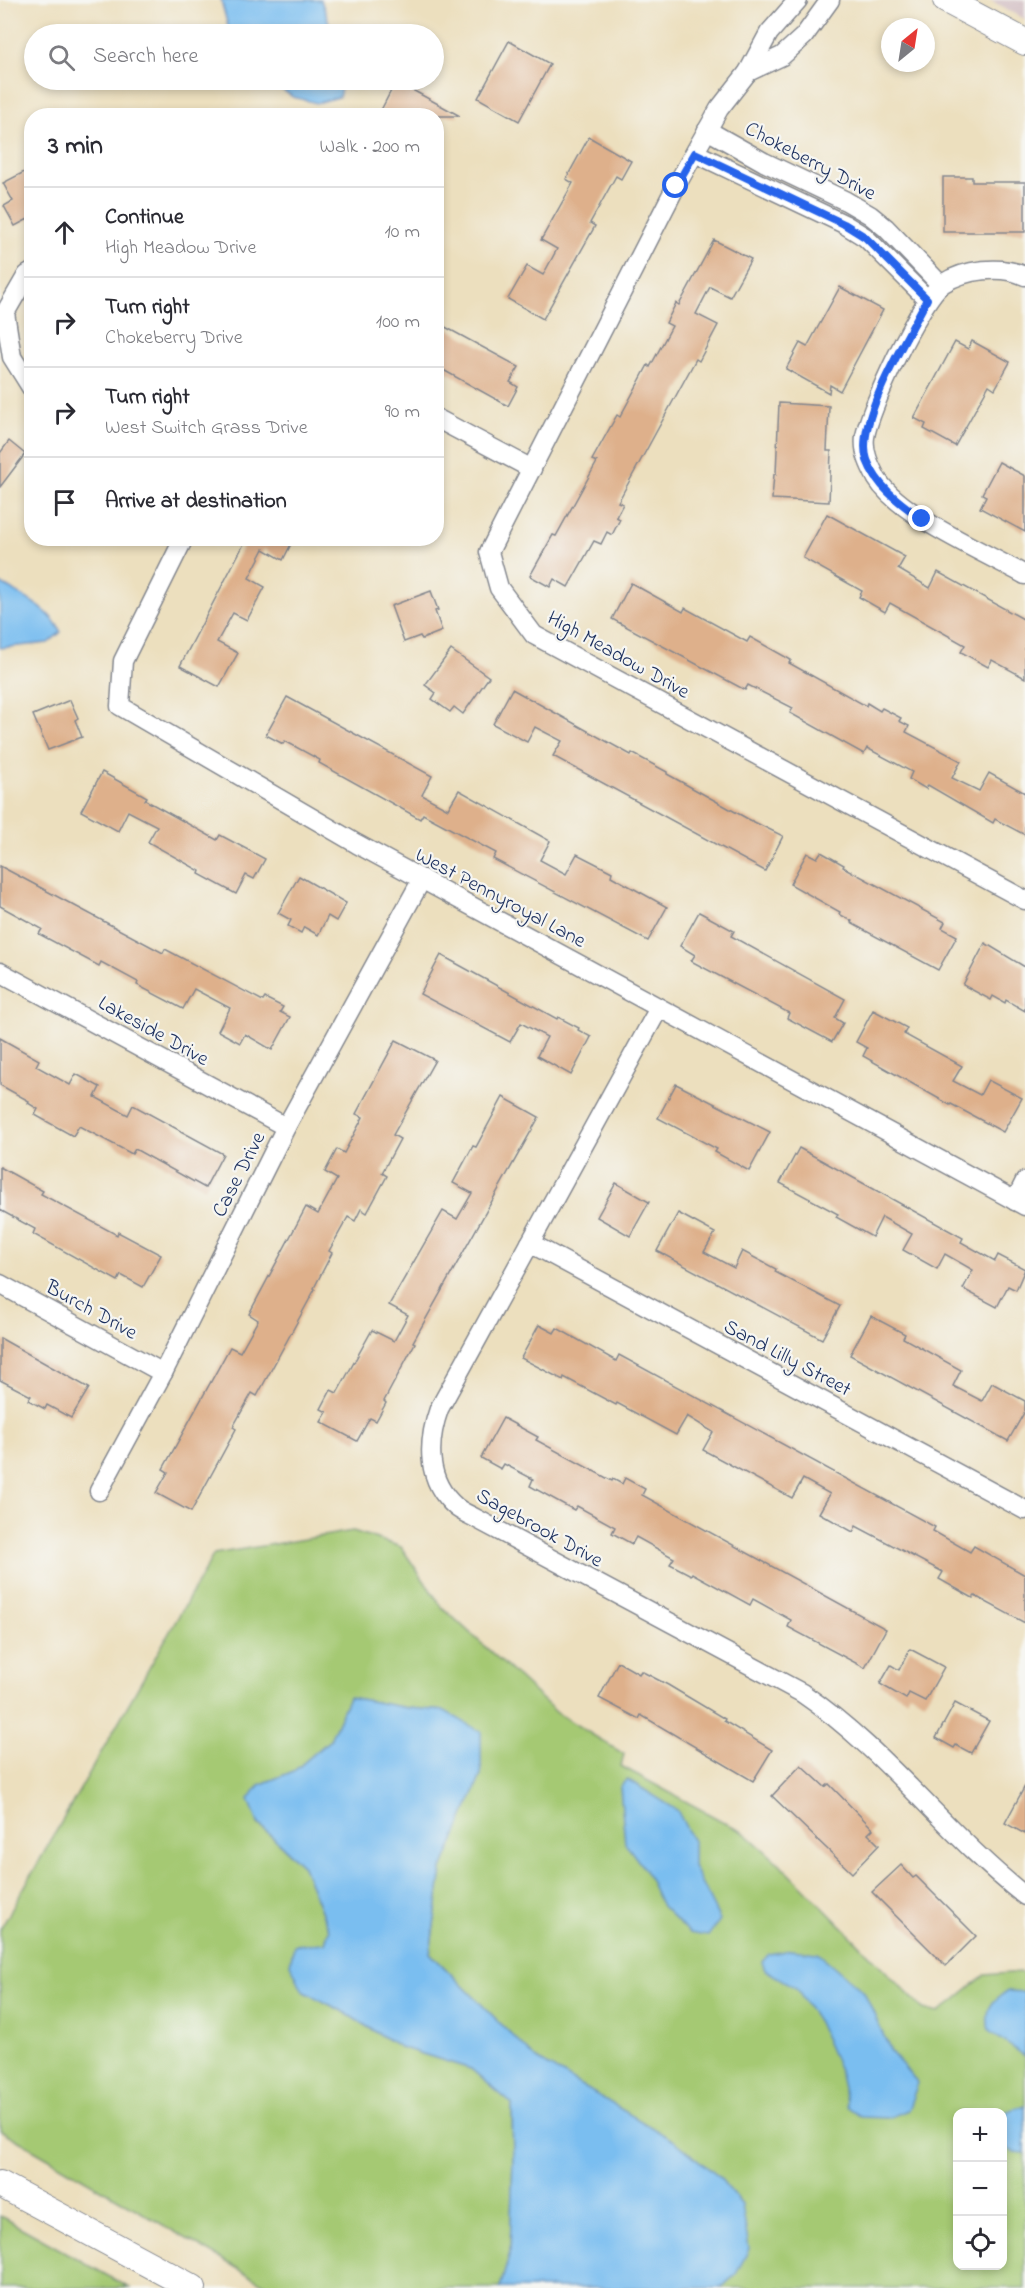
<!DOCTYPE html>
<html lang="en">
<head>
<meta charset="utf-8">
<style>
  :root { --surface:#fff; --page:#f7f7f7; --text:#2b2b33; --muted:#7c7c81; --line:#e1e1e2 }
  body { margin:0; font-family:"Indie Flower",sans-serif; background:var(--page); color:var(--text) }
  .controls { position:absolute; right:18px; bottom:18px; display:grid; overflow:hidden; border-radius:12px; box-shadow:0 3px 9px #0003 }
  .controls button { width:54px; height:54px; display:grid; place-items:center; padding:0; border:0; border-bottom:2px solid var(--line); background:var(--surface); color:var(--text); font:30px sans-serif }
  .compass { position:absolute; left:881px; top:18px; width:54px; height:54px; border-radius:50%; background:var(--surface); box-shadow:0 3px 9px #0003; rotate:30deg }
  .stop { position:absolute; width:18px; height:18px; margin:-14px; border:4px solid #2563eb; border-radius:50%; background:#fff }
  .stop.end { background:#2563eb; border-color:#fff; box-shadow:0 2px 6px #0008 }
  .list { margin:0; padding:0; list-style:none }
  h2 { display:flex; justify-content:space-between; align-items:center; height:78px; margin:0; padding:0 24px; font-size:26px }
  h2 small { font-size:20px; font-weight:400; color:var(--muted) }
  .list li { display:grid; grid-template-columns:39px 1fr auto; gap:18px; align-items:center; box-sizing:border-box; height:90px; padding:0 24px; border-top:2px solid var(--line) }
  .list b { display:block; font-size:22px; white-space:nowrap }
  .list p { margin:0; font-size:20px; white-space:nowrap; color:var(--muted) }
  .list em { font-size:20px; font-style:normal; color:var(--muted) }
  .icon { flex:none; width:33px; height:33px; fill:none; stroke:currentColor; stroke-width:2; stroke-linecap:round; stroke-linejoin:round }
  .map { position:relative; flex:none; width:1025px; height:2288px; overflow:hidden }
  .search { position:absolute; background:var(--surface); box-shadow:0 3px 9px #0003; left:24px; top:24px; width:420px; height:66px; display:flex; align-items:center; gap:15px; box-sizing:border-box; padding:0 21px; border-radius:33px; color:var(--muted); font-size:22px }
  .panel { position:absolute; background:var(--surface); box-shadow:0 3px 9px #0003; left:24px; top:108px; width:420px; height:438px; border-radius:24px }
  .map>svg:first-child { display:block }
</style>
</head>
<body>
<div class="map">
<svg width="1025" height="2288" viewBox="0 0 1025 2288">
  <rect width="100%" height="100%" fill="#f6f6f2"/>
  <filter id="ink" filterUnits="userSpaceOnUse"><feTurbulence type="fractalNoise" baseFrequency=".0167" numOctaves="2"/><feDisplacementMap in="SourceGraphic" scale="12" xChannelSelector="R" yChannelSelector="G"/><feConvolveMatrix kernelMatrix="1 2 1 2 8 2 1 2 1" color-interpolation-filters="sRGB"/></filter>
  <filter id="wash" filterUnits="userSpaceOnUse"><feTurbulence type="fractalNoise" baseFrequency=".008" numOctaves="4" result="noise"/><feDisplacementMap in="SourceGraphic" scale="24" xChannelSelector="R" yChannelSelector="G"/><feGaussianBlur stdDeviation="1.35" result="paint"/><feColorMatrix in="noise" values="0 0 0 0 0 0 0 0 0 0 0 0 0 0 0 0 0 1.4 0 .05"/><feComposite in="paint" operator="in"/></filter>
  <g filter="url(#wash)">
    <rect width="100%" height="100%" fill="#ecdfbe"/>
    <polygon fill="#d2bec3" points="990,0 1025,0 1025,19"/>
    <g fill="#a5c973" stroke="#607c68" stroke-width="1.5" fill-rule="evenodd">
      <path d="M 353,1531 L 401,1547 L 442,1607 L 557,1713 L 624,1754 L 621,1766 L 746,1834 L 782,1866 L 923,2009 L 938,2013 L 985,1975 L 1021,1972 L 1025,1974 L 1025,2288 L 721,2288 L 736,2274 L 742,2205 L 719,2177 L 676,2142 L 535,2058 L 430,1953 L 442,1869 L 481,1775 L 445,1711 L 407,1708 L 349,1697 L 330,1740 L 294,1771 L 259,1785 L 258,1824 L 303,1866 L 329,1930 L 325,1943 L 303,1991 L 342,2011 L 400,2047 L 471,2069 L 512,2104 L 513,2158 L 510,2253 L 500,2288 L 271,2288 L 0,2130 L 0,1930 L 214,1554 ZM 958,2112 L 1002,2112 L 1002,2266 L 958,2266 Z"/>
      <polygon points="0,2216 130,2288 0,2288"/>
    </g>
    <g fill="#7abef0" stroke="#4a76a7" stroke-width="1.5">
      <polygon points="221,0 321,0 333,34 230,34"/>
      <polygon points="267,80 343,80 339,97 317,103 293,97"/>
      <path d="M 0,583 C 22,596 50,608 61,632 L 48,643 L 0,648 Z"/>
      <polygon points="349,1697 407,1708 445,1711 481,1732 481,1775 442,1869 430,1953 535,2058 676,2142 719,2177 742,2205 749,2249 736,2274 721,2288 500,2288 510,2253 513,2158 512,2104 471,2069 400,2047 342,2011 303,1991 290,1964 294,1945 325,1943 329,1930 303,1866 258,1823 249,1799 259,1785 294,1771 330,1740"/>
      <polygon points="627,1779 677,1810 693,1841 693,1866 720,1920 708,1936 689,1933 662,1906 645,1870 625,1843 620,1787"/>
      <polygon points="791,1950 818,1953 864,1992 891,2052 918,2083 908,2110 888,2118 861,2117 847,2106 839,2070 818,2022 796,1988 765,1970 762,1962 769,1954"/>
      <path d="M 1008,1991 L 1025,1992 L 1025,2056 L 989,2031 C 985,2010 990,2001 1008,1991 Z"/>
      <polygon points="1025,2105 1025,2153 1014,2152 1003,2147 1003,2113"/>
    </g>
    <g id="blocks">
      <g fill="#deb08b">
        <polygon points="509,41 550,64 519,121 478,98"/>
        <polygon points="396,81 460,116 378,116"/>
        <polygon points="589,137 631,161 621,179 616,176 590,223 595,226 543,319 508,299 527,266 543,275 557,249 541,240 573,183 566,179"/>
        <polygon points="32,168 32,217 15,226 4,206 13,201 3,183"/>
        <polygon points="943,177 972,177 972,182 1025,182 1025,232 943,232"/>
        <polygon points="714,240 751,259 730,297 710,287 696,314 718,325 699,361 696,359 618,502 623,504 616,517 620,519 612,535 607,532 601,544 594,541 568,587 554,579 550,587 530,576 553,535 556,536 597,462 592,460 617,415 620,417 648,365 650,367 672,326 666,323 676,303 679,305"/>
        <polygon points="840,287 883,310 840,391 830,385 829,393 786,369 800,343 807,347"/>
        <polygon points="436,322 519,367 510,382 518,387 508,406 436,366"/>
        <polygon points="972,341 1010,362 995,389 989,385 955,446 924,429 926,424 914,418 955,342 968,349"/>
        <polygon points="779,403 829,406 827,451 831,451 829,502 772,499 774,474 776,474"/>
        <polygon points="9,441 25,454 0,487 0,453"/>
        <polygon points="999,462 1025,476 1025,532 980,508 986,496 982,494"/>
        <polygon points="827,514 905,557 898,569 930,588 938,572 1025,620 1025,678 992,660 988,667 961,652 965,645 890,603 885,612 859,597 862,591 803,558"/>
        <polygon points="244,538 294,538 283,560 264,549 249,578 265,587 247,620 233,613 217,642 238,653 219,687 180,666 246,540"/>
        <polygon points="631,583 683,612 685,608 747,642 750,637 791,660 789,663 866,706 867,703 880,711 882,708 901,718 899,721 909,726 906,732 961,761 952,778 979,791 989,773 1025,793 1025,835 995,819 993,823 928,785 926,789 909,779 912,772 867,748 864,754 790,713 793,708 748,685 745,690 612,619"/>
        <polygon points="431,591 438,610 435,611 442,631 422,639 420,636 404,642 391,606"/>
        <polygon points="451,650 489,677 463,714 454,707 450,712 432,699 436,693 425,685"/>
        <polygon points="512,689 631,755 632,753 667,772 667,774 748,819 783,836 765,871 553,756 562,741 535,727 527,742 493,724"/>
        <polygon points="287,697 432,776 422,795 448,809 459,790 550,841 540,860 566,874 577,854 612,872 611,876 667,907 648,941 493,859 496,853 423,814 420,819 319,763 320,760 285,741 283,744 266,735"/>
        <polygon points="70,700 78,718 75,720 82,737 48,750 33,715"/>
        <polygon points="102,772 147,797 145,800 217,840 220,835 265,859 254,879 246,875 236,894 199,874 200,871 148,842 157,826 128,811 118,831 81,811"/>
        <polygon points="821,852 844,865 843,867 945,922 942,928 957,936 938,970 851,923 852,921 839,914 840,912 790,884 807,853 817,858"/>
        <polygon points="0,866 163,953 165,949 263,1001 265,998 283,1007 280,1012 290,1017 272,1050 245,1034 240,1043 218,1031 230,1008 194,989 183,1009 137,985 138,982 101,962 99,966 39,934 42,929 0,906"/>
        <polygon points="299,876 346,903 336,921 328,916 318,935 304,927 301,933 288,926 291,920 278,913"/>
        <polygon points="699,912 734,931 731,936 845,999 835,1018 843,1023 832,1042 787,1018 789,1013 691,961 695,955 680,946"/>
        <polygon points="985,943 1025,967 1025,1011 1006,1000 1005,1003 993,996 991,1000 963,985"/>
        <polygon points="441,955 557,1019 558,1017 579,1028 578,1030 591,1037 571,1075 537,1056 547,1037 521,1023 510,1042 420,994"/>
        <polygon points="873,1010 907,1028 904,1034 962,1066 953,1081 980,1095 988,1080 1022,1098 1003,1132 951,1104 950,1105 863,1056 867,1048 856,1042"/>
        <polygon points="0,1038 39,1060 36,1066 70,1085 76,1074 100,1087 95,1097 128,1115 133,1105 223,1154 205,1188 135,1149 132,1154 79,1126 73,1136 35,1115 38,1109 28,1103 29,1101 0,1085"/>
        <polygon points="396,1040 435,1060 393,1135 400,1139 382,1173 387,1176 367,1213 361,1209 355,1221 348,1217 329,1251 332,1253 314,1288 315,1289 257,1396 252,1393 233,1427 236,1429 191,1512 156,1493 168,1472 163,1469 230,1347 240,1352 258,1320 249,1314 306,1207 318,1214 337,1179 325,1172 337,1149 344,1153 363,1117 356,1114"/>
        <polygon points="676,1084 770,1132 749,1171 715,1152 717,1149 658,1118"/>
        <polygon points="503,1097 539,1117 413,1342 415,1343 384,1401 386,1403 376,1421 370,1418 357,1441 321,1422 327,1412 321,1409 331,1390 337,1393 372,1330 394,1341 408,1315 389,1305 443,1211 457,1219 472,1193 453,1183 473,1146 476,1147"/>
        <polygon points="799,1148 963,1238 961,1242 995,1261 998,1255 1025,1269 1016,1290 1008,1286 997,1307 963,1289 973,1270 945,1254 937,1269 903,1250 912,1234 882,1217 872,1237 836,1217 838,1214 780,1183"/>
        <polygon points="0,1167 43,1191 41,1194 117,1235 118,1232 161,1255 143,1287 121,1275 118,1281 33,1234 35,1229 0,1210"/>
        <polygon points="616,1183 649,1202 630,1236 597,1217"/>
        <polygon points="678,1213 715,1233 704,1252 734,1268 742,1251 776,1269 775,1272 840,1306 822,1339 657,1251"/>
        <polygon points="871,1316 905,1334 903,1338 961,1370 953,1386 982,1401 992,1383 1025,1401 1025,1411 1008,1441 850,1355"/>
        <polygon points="539,1325 554,1333 557,1328 616,1361 619,1355 935,1527 933,1531 970,1552 974,1546 1025,1575 1025,1623 975,1596 973,1598 939,1579 943,1572 856,1526 853,1532 819,1513 830,1494 803,1479 792,1498 703,1450 713,1432 687,1416 676,1435 617,1403 616,1405 564,1377 563,1380 521,1358"/>
        <polygon points="0,1338 89,1388 71,1418 47,1405 45,1409 28,1400 31,1396 0,1380"/>
        <polygon points="503,1418 538,1437 536,1440 612,1481 613,1479 622,1484 625,1478 645,1489 642,1495 886,1629 865,1668 788,1627 791,1620 753,1599 750,1605 692,1573 691,1575 670,1564 674,1558 636,1537 632,1544 612,1533 615,1527 577,1506 574,1510 530,1486 533,1479 504,1464 501,1469 481,1458"/>
        <polygon points="910,1649 944,1667 925,1701 909,1693 906,1699 880,1684 891,1665 899,1670"/>
        <polygon points="618,1662 639,1674 641,1671 668,1685 725,1719 724,1721 772,1750 753,1781 641,1715 639,1719 599,1698"/>
        <polygon points="955,1703 989,1721 971,1753 956,1745 954,1748 936,1738"/>
        <polygon points="801,1765 825,1787 829,1784 873,1829 868,1834 879,1845 852,1873 772,1796"/>
        <polygon points="1025,1786 1025,1834 1005,1823"/>
        <polygon points="901,1865 913,1878 916,1876 976,1936 946,1966 872,1892"/>
      </g>
    </g>
  </g>
  <g filter="url(#ink)">
    <use href="#blocks" fill-opacity="0" stroke="#84878e" stroke-width="1.5"/>
    <g fill="none" stroke-linecap="round" stroke-linejoin="round">
      <g stroke="#84878e" stroke-width="21">
        <g id="street">
          <polyline points="798,0 769,33 748,72 719,109 676,186 489,552 499,588 534,635 1025,900"/>
          <polyline points="748,72 782,56 804,36 830,0"/>
          <polyline points="707,130 764,162 846,201 870,215 886,228 941,285"/>
          <polyline points="695,153 844,224 865,237 927,299"/>
          <polyline points="32,272 27,275 5,313 12,357 32,389"/>
          <path d="M 1025,276 C 1001,265 965,269 942,284 C 921,299 869,409 865,437 C 863,452 870,466 877,479 C 900,516 986,553 1025,575"/>
          <polyline points="436,418 532,469"/>
          <polyline points="184,538 123,661 120,706 357,844 1025,1206"/>
          <polyline points="0,972 286,1127"/>
          <path d="M 659,1008 L 439,1409 C 427,1443 426,1481 456,1507 C 462,1512 470,1515 477,1519 L 802,1693 C 886,1750 946,1834 1025,1896"/>
          <polyline points="1015,1201 1025,1181"/>
          <polyline points="530,1243 1025,1510"/>
          <polyline points="0,1284 163,1373"/>
          <polyline points="99,1491 163,1373 286,1127 422,879"/>
        </g>
      </g>
      <g stroke="#84878e" stroke-width="28">
        <g id="secondary">
          <polyline points="946,0 1025,42"/>
          <polyline points="0,2184 193,2288"/>
        </g>
      </g>
      <use href="#street" stroke="#fff" stroke-width="18"/>
      <use href="#secondary" stroke="#fff" stroke-width="26"/>
    </g>
  </g>
  <g fill="none" stroke-linecap="round" stroke-linejoin="round" filter="url(#ink)">
    <path stroke="#2563eb" stroke-width="8" d="M 676,186 L 695,153 L 844,224 L 865,237 L 927,299 C 909,336 854,421 867,460 C 877,487 900,503 922,519"/>
  </g>
  <g text-anchor="middle" stroke-width="4.5" stroke-linejoin="round" paint-order="stroke">
    <g font-size="21" fill="#1b2f5e" stroke="#f6f6f2">
      <text transform="translate(811 160) rotate(28)" y="7">Chokeberry Drive</text>
      <text transform="translate(619 654) rotate(29)" y="7">High Meadow Drive</text>
      <text transform="translate(501 897) rotate(28)" y="7">West Pennyroyal Lane</text>
      <text transform="translate(154 1030) rotate(29)" y="7">Lakeside Drive</text>
      <text transform="translate(238 1174) rotate(-63)" y="7">Case Drive</text>
      <text transform="translate(92 1309) rotate(29)" y="7">Burch Drive</text>
      <text transform="translate(788 1357) rotate(28)" y="7">Sand Lilly Street</text>
      <text transform="translate(540 1527) rotate(29)" y="7">Sagebrook Drive</text>
    </g>
  </g>
</svg>
<div class="controls">
<button>+</button>
<button>−</button>
<button><svg class="icon" aria-label="locate" viewBox="0 0 24 24"><circle cx="12" cy="12" r="6"/><path d="M12 2v4M12 18v4M2 12h4M18 12h4"/></svg></button>
</div>
<svg class="compass" viewBox="-18 -18 36 36"><path d="M0-13l5 13h-10z" fill="#e53935"/><path d="M0 13l5-13h-10z" fill="#7c7c81"/></svg>
<div class="stop" style="left:676px;top:186px"></div>
<div class="stop end" style="left:922px;top:519px"></div>
<div class="search"><svg class="icon" aria-label="search" viewBox="0 0 24 24"><circle cx="10" cy="10" r="6"/><path d="M15 15l6 6"/></svg>Search here</div>
<section class="panel">
<h2>3 min<small>Walk · 200 m</small></h2>
<ul class="list">
<li><svg class="icon" aria-label="ahead" viewBox="0 0 24 24"><path d="M12 20V5M6 11l6-6 6 6"/></svg><div><b>Continue</b><p>High Meadow Drive</p></div><em>10 m</em></li>
<li><svg class="icon" aria-label="right" viewBox="0 0 24 24"><path d="M7 20v-9h11M14 6l5 5-5 5"/></svg><div><b>Turn right</b><p>Chokeberry Drive</p></div><em>100 m</em></li>
<li><svg class="icon" aria-label="right" viewBox="0 0 24 24"><path d="M7 20v-9h11M14 6l5 5-5 5"/></svg><div><b>Turn right</b><p>West Switch Grass Drive</p></div><em>90 m</em></li>
<li><svg class="icon" aria-label="arrive" viewBox="0 0 24 24"><path d="M6 21V4h12l-3 4 3 4H6"/></svg><div><b>Arrive at destination</b></div></li>
</ul>
</section>
</div>
</body>
</html>
